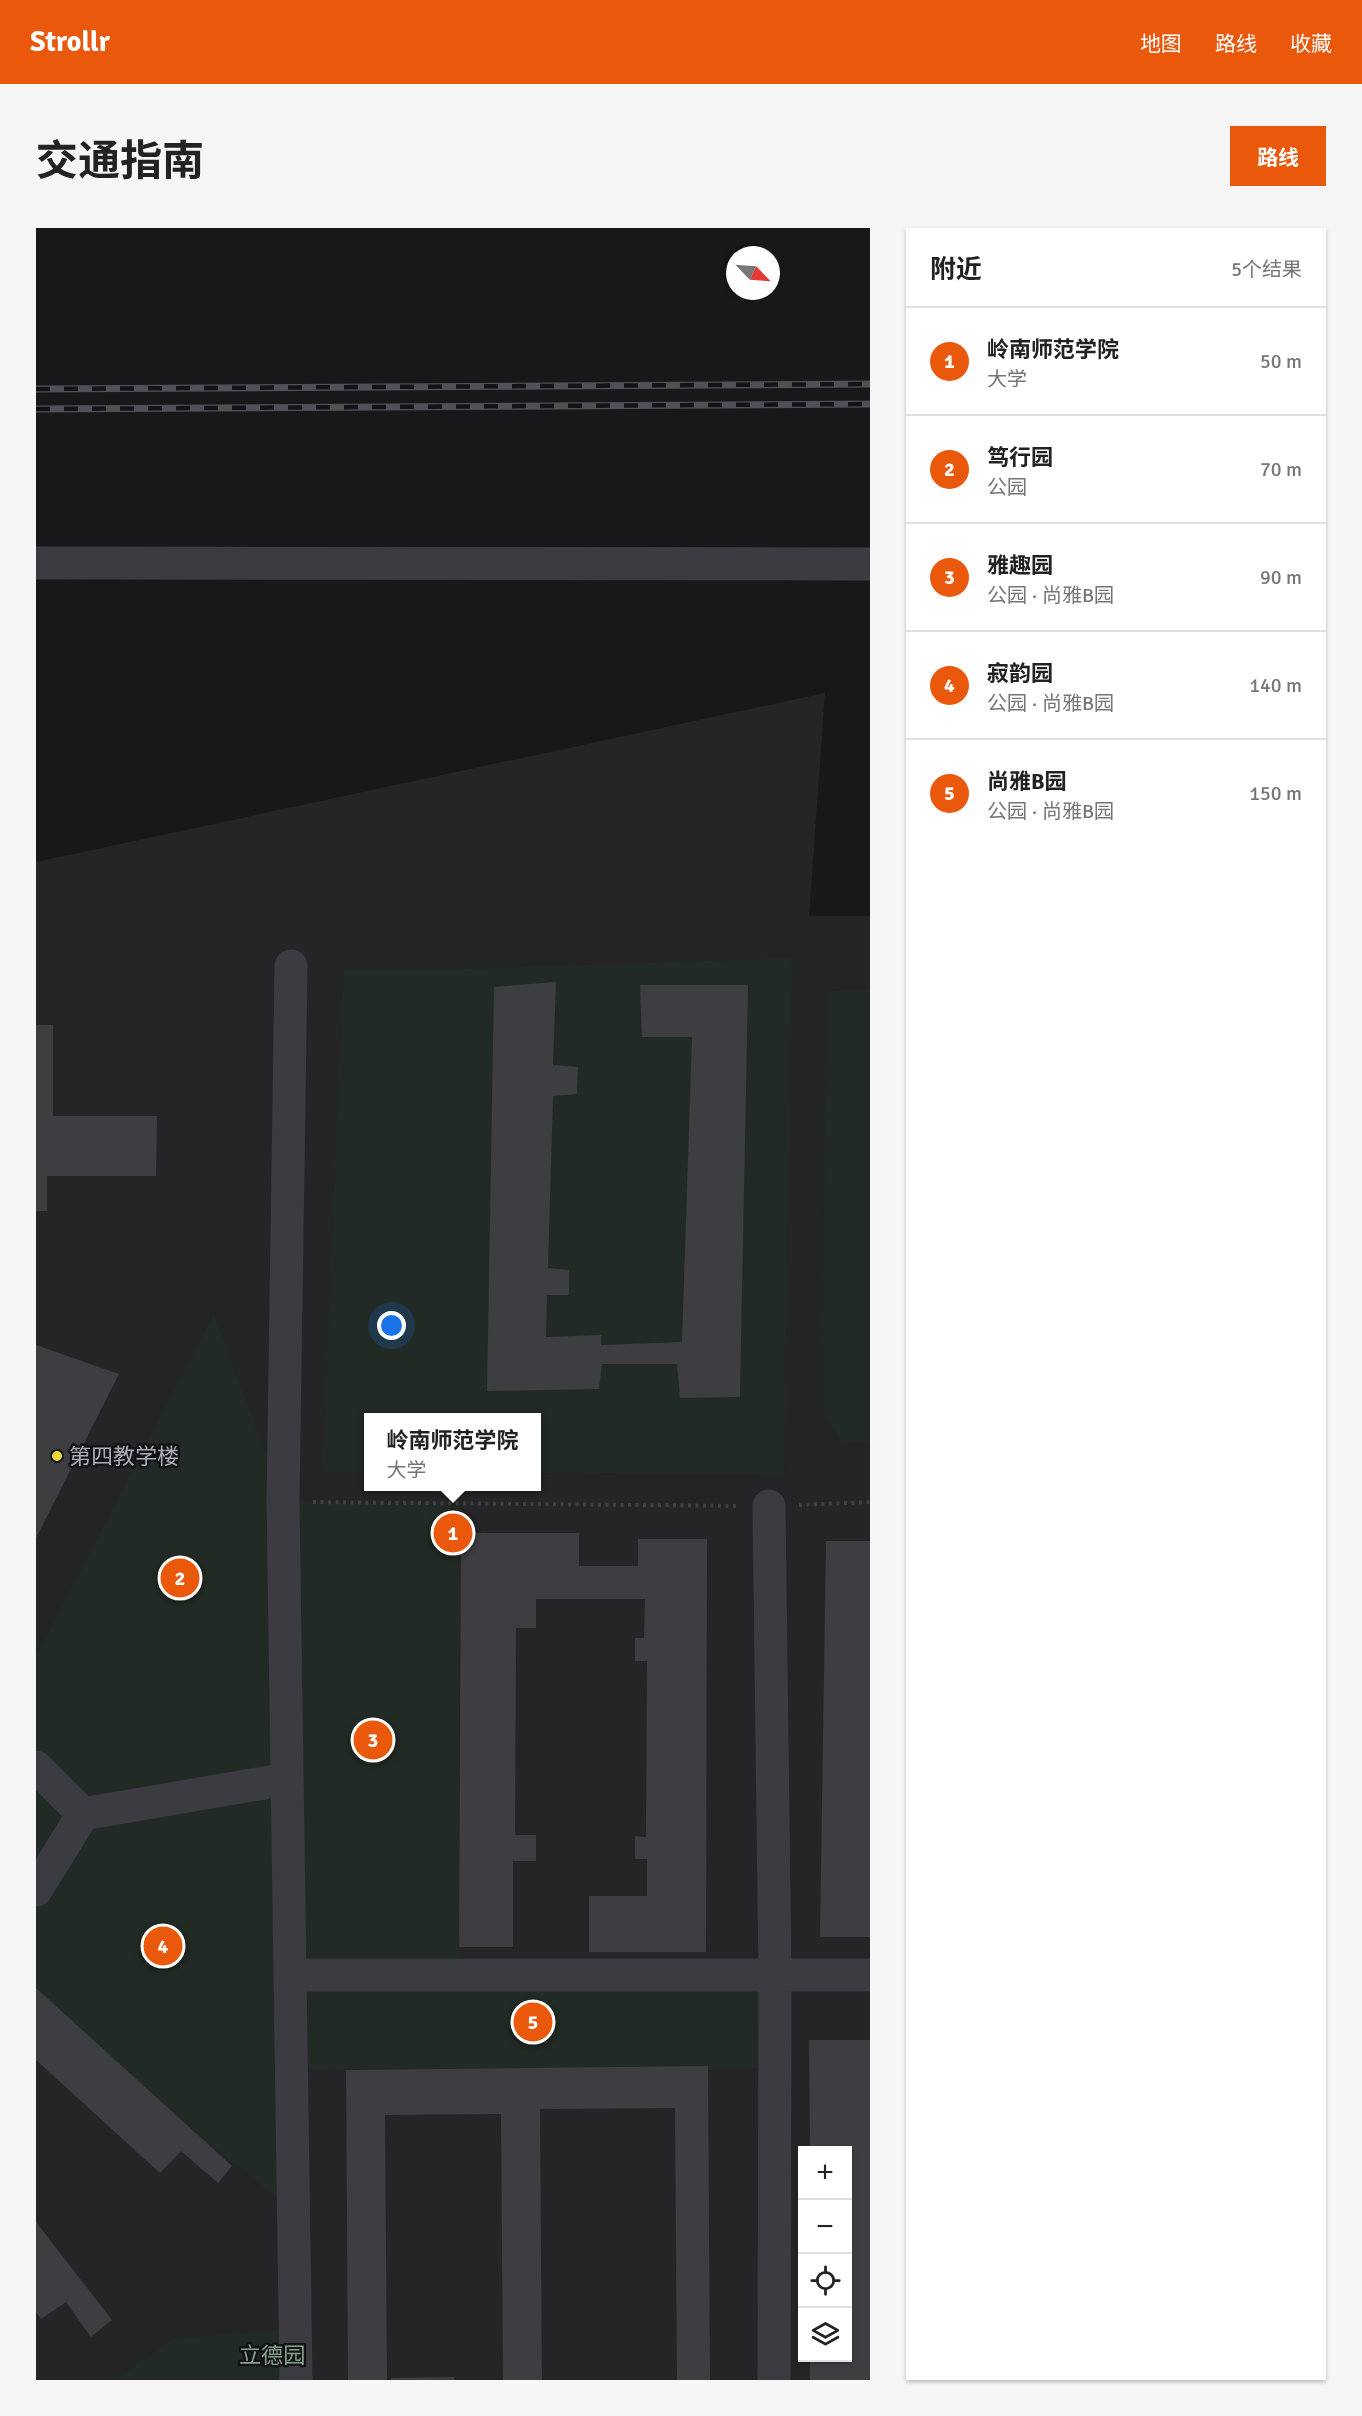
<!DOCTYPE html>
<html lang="zh">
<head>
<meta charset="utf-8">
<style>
  :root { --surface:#fff; --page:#f6f6f6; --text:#222; --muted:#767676; --line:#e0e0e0; --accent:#ea580c }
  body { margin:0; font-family:Signika,"Noto Sans SC",sans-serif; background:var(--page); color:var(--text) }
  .controls { position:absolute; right:18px; bottom:18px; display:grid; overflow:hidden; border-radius:0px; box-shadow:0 2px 4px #0004 }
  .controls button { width:54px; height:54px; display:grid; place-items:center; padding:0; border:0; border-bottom:2px solid var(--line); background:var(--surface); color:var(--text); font:30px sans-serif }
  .compass { position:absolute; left:690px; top:18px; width:54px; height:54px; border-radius:50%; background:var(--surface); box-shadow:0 2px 4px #0004; rotate:115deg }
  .you { position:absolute; left:356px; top:1098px; width:21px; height:21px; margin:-15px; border:4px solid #fff; border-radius:50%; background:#1a73e8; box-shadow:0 0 0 9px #1a73e833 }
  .badge { display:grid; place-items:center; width:39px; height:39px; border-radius:50%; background:var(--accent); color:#fff; font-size:20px; font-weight:700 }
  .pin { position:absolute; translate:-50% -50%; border:3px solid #fff; box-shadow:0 2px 6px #0006 }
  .popup { position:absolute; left:328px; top:1185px; width:177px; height:78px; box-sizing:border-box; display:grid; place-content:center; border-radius:0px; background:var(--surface); filter:drop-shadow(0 2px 4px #0005); font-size:20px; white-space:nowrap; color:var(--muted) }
  .popup b { font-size:22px; color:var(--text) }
  .popup::after { content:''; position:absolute; left:50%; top:100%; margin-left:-12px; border:12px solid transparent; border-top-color:var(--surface) }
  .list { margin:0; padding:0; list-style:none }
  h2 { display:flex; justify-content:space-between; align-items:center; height:78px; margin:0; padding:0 24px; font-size:26px }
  h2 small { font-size:20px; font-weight:400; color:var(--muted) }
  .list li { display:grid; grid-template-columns:39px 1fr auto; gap:18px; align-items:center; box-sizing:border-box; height:108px; padding:0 24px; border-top:2px solid var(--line) }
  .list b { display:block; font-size:22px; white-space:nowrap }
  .list p { margin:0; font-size:20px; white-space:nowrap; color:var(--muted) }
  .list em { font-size:20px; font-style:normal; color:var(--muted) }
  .icon { flex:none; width:33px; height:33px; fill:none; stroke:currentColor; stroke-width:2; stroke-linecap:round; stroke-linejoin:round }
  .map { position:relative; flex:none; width:834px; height:2152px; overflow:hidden; border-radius:0px }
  header { display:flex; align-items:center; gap:36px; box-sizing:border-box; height:84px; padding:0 30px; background:var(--accent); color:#fff }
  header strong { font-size:28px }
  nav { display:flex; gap:33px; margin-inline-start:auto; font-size:21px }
  .intro { display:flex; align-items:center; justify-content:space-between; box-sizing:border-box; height:144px; padding:0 36px }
  h1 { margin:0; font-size:42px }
  .button { padding:15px 27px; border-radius:0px; background:var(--accent); color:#fff; font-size:21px; font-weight:700 }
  main { display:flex; gap:36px; padding:0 36px }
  aside { flex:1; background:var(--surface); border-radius:0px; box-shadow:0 2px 4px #0004 }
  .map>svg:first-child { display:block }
</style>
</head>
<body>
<header>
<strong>Strollr</strong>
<nav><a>地图</a><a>路线</a><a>收藏</a></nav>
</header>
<div class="intro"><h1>交通指南</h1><a class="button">路线</a></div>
<main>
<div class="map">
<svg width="834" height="2152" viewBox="0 0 834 2152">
  <rect width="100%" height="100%" fill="#18181a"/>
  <path fill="#252427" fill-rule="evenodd" d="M 789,465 L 773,688 L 834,688 L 834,2152 L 0,2152 L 0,634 ZM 333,1190 L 501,1190 L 501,1258 L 333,1258 ZM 766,1922 L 812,1922 L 812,2130 L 766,2130 Z"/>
  <g fill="#222a25">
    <polygon points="756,730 748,1246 501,1245 501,1190 333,1190 333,1244 286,1244 307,741 426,741"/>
    <polygon points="834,762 834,1213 805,1213 786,1185 790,763"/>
    <polygon points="178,1085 247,1273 423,1277 423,1747 739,1747 738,1840 256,1842 258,1984 0,1774 0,1428"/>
    <polygon points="260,2101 260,2152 78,2152 139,2110"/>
  </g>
  <g fill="#3e3d41">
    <polygon points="520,754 517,837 542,839 541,866 517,868 512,1040 533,1042 533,1067 511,1067 510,1109 565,1107 565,1117 646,1114 656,809 606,809 604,757 712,757 704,1169 644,1170 641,1136 566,1136 563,1161 451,1163 458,759"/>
    <polygon points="0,797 17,797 17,888 121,888 120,948 11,948 11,983 0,983"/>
    <polygon points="0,1117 83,1146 0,1310"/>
    <polygon points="425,1305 543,1305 543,1338 602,1338 602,1311 671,1311 670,1724 553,1724 553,1668 611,1668 611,1631 599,1631 599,1608 610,1609 611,1433 599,1433 599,1410 608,1410 609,1371 500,1371 500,1400 480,1400 479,1607 500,1607 500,1633 477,1633 477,1719 423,1719"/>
    <polygon points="790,1313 834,1313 834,1709 784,1709"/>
    <polygon points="0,1760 196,1938 182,1955 145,1923 124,1945 0,1832"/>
    <polygon points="773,1812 834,1812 834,2152 774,2152 774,2130 812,2130 812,1922 774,1922"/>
    <polygon points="672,1838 674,2152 641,2152 639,1880 504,1881 506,2152 467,2152 465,1886 349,1887 351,2152 312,2152 310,1842"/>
    <polygon points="0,1994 76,2092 55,2109 30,2074 5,2091 0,2084"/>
    <polygon points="418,2149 418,2152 355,2152 355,2150"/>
  </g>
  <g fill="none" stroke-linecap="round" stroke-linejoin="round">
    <g stroke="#3f3f46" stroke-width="4" stroke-dasharray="3 4.5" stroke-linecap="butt">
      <polyline points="277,1274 702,1278"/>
      <polyline points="763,1277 834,1274"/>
    </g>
    <g stroke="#3b3b41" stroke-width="33">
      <polyline points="0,335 834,336"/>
      <polyline points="255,738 247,1273 260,2152"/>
      <polyline points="733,1278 739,1747 738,2152"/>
      <polyline points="0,1539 47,1586"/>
      <polyline points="0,1662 47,1586 251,1551"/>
      <polyline points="254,1747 834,1747"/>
    </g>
    <g stroke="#505058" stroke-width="7">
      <g id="rail">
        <polyline points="0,161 834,156"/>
        <polyline points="0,181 834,176"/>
      </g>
    </g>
    <use href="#rail" stroke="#131315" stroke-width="4.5" stroke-dasharray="14" stroke-linecap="butt"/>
  </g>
  <circle fill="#edd93d" stroke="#131315" stroke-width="2" cx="21" cy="1228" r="6"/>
  <g text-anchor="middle" stroke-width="5" stroke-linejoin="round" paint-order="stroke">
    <g font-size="22" fill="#abacb9" stroke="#131315" text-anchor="start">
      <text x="33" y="1236">第四教学楼</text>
    </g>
    <g font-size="22" fill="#82a48c" stroke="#131315">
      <text x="236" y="2135">立德园</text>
    </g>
  </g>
</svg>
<div class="controls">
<button>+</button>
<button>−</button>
<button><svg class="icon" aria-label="locate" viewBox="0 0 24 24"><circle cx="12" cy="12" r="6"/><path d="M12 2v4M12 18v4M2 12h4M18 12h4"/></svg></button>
<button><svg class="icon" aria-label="layers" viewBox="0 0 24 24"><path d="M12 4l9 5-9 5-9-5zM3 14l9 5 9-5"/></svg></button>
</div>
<svg class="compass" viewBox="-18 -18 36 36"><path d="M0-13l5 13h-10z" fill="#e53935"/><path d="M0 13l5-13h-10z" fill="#767676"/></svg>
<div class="you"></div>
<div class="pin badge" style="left:417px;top:1305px">1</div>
<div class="popup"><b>岭南师范学院</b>大学</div>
<div class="pin badge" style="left:144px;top:1350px">2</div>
<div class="pin badge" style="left:337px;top:1512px">3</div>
<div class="pin badge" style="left:127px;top:1718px">4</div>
<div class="pin badge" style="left:497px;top:1794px">5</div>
</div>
<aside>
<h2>附近<small>5个结果</small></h2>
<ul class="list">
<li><span class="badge">1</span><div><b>岭南师范学院</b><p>大学</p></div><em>50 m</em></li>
<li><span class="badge">2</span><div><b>笃行园</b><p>公园</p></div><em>70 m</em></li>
<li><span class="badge">3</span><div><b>雅趣园</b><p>公园 · 尚雅B园</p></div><em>90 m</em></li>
<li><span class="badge">4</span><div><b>寂韵园</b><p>公园 · 尚雅B园</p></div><em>140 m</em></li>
<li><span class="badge">5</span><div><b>尚雅B园</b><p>公园 · 尚雅B园</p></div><em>150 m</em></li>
</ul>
</aside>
</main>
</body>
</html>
